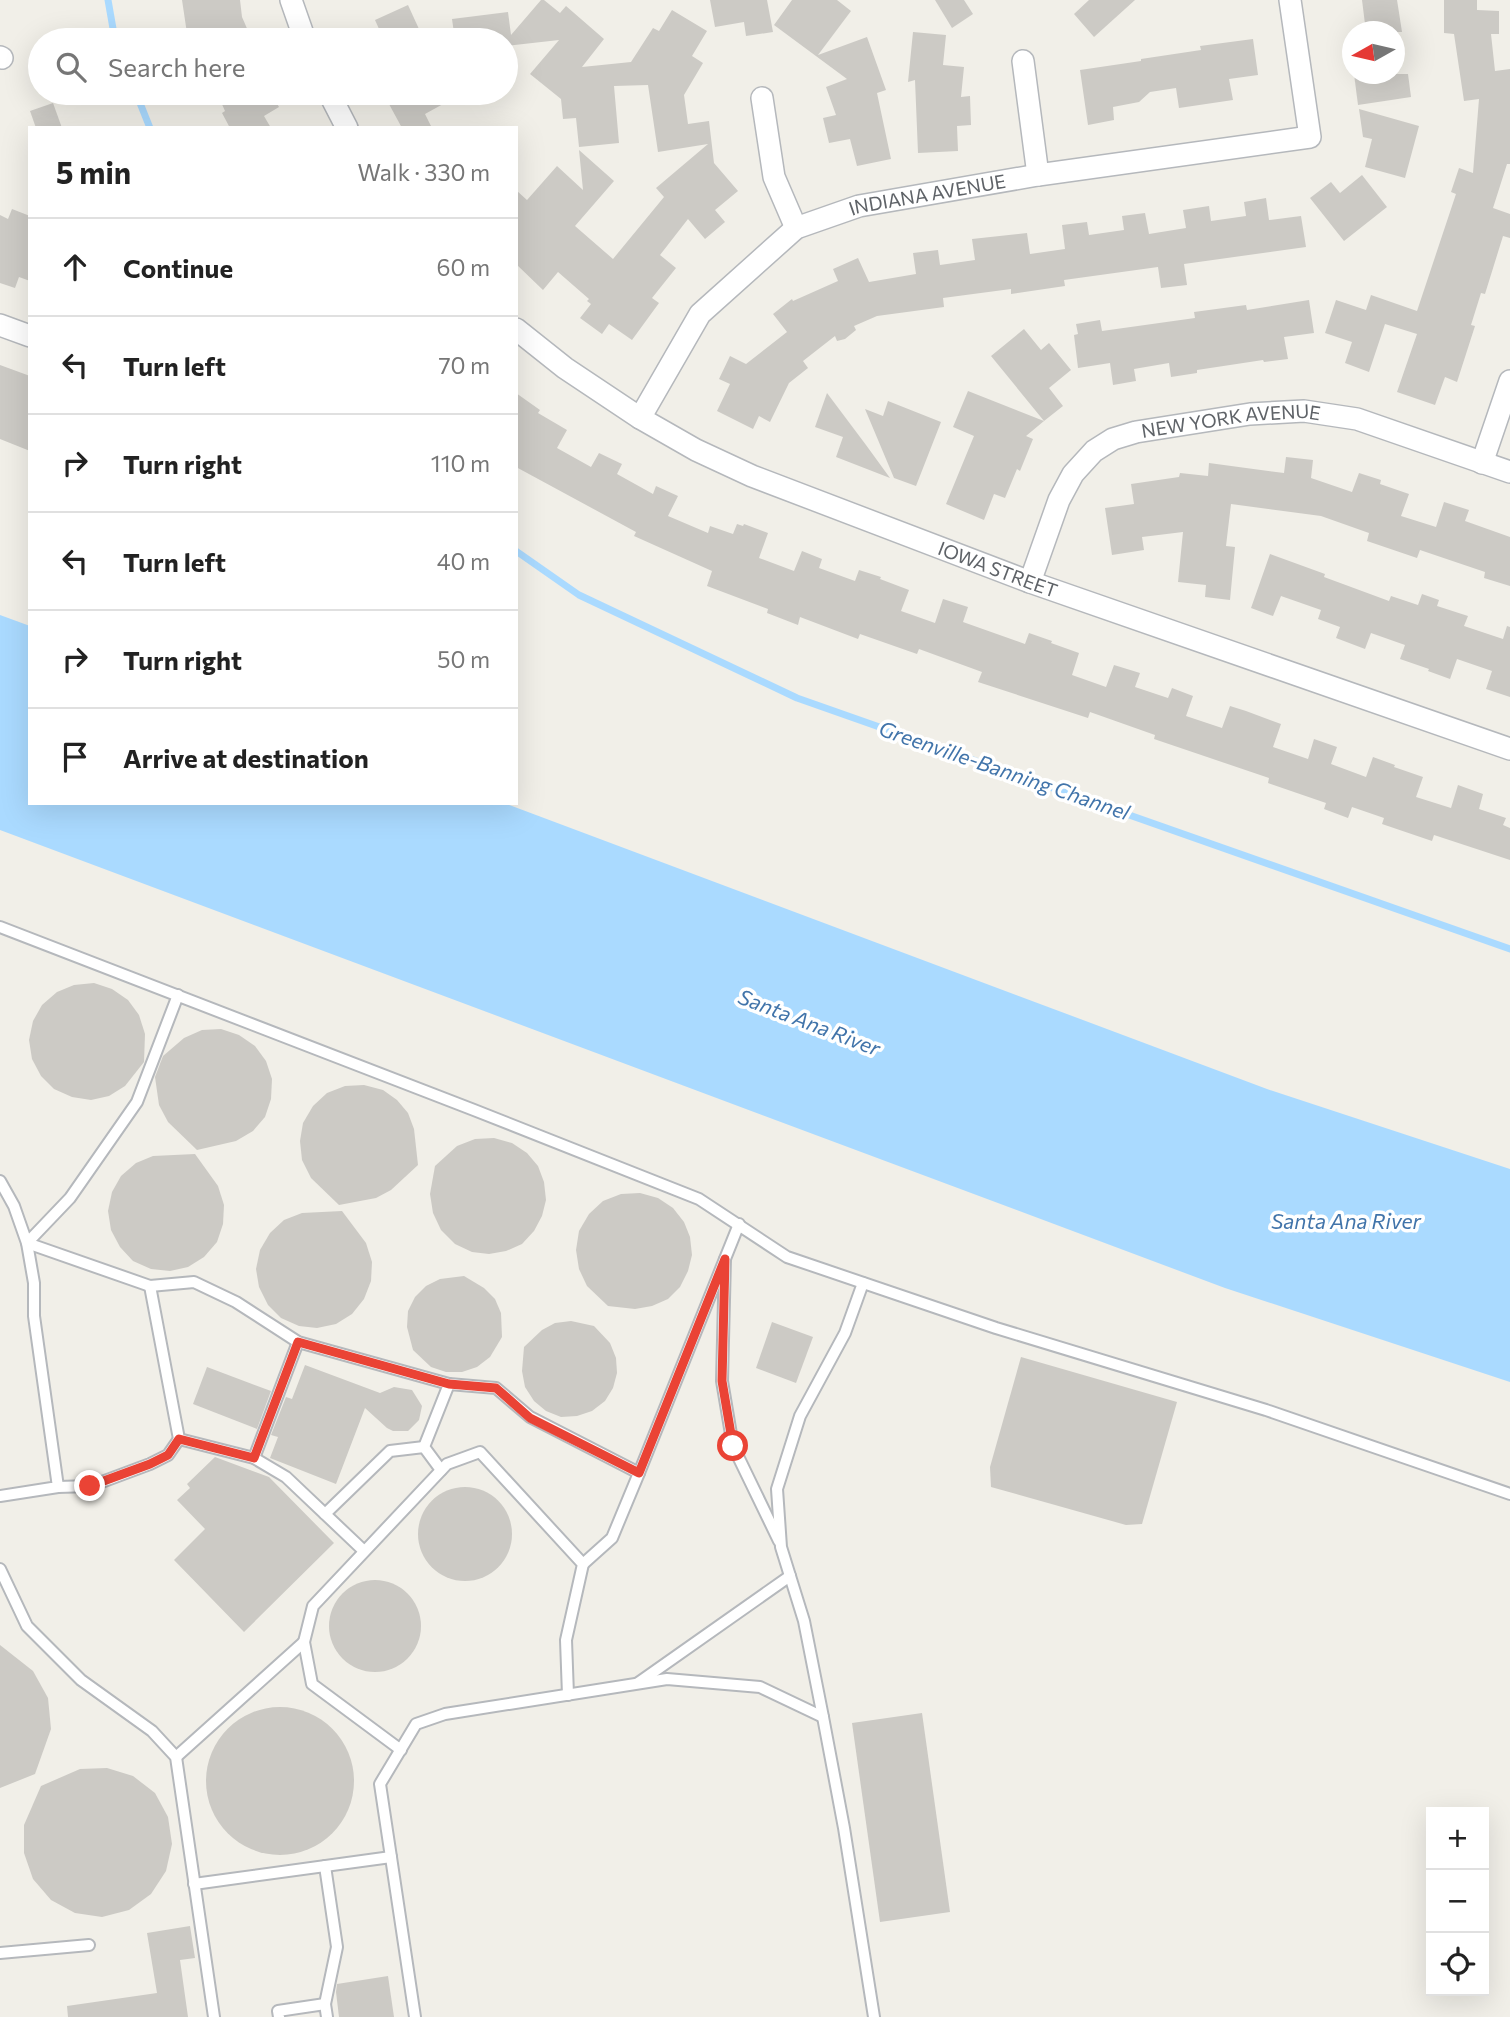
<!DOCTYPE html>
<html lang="en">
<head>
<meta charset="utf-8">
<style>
  :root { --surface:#fff; --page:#f6f6f6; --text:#222; --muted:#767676; --line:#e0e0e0 }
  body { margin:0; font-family:Commissioner,sans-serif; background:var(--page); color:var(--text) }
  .controls { position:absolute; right:21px; bottom:21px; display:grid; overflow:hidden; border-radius:0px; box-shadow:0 7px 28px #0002 }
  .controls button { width:63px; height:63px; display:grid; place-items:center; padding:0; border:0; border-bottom:2px solid var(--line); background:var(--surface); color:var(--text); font:35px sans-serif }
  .compass { position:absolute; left:1342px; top:21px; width:63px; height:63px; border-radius:50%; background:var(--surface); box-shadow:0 7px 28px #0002; rotate:262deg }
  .stop { position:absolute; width:21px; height:21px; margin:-16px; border:5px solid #ea4335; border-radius:50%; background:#fff }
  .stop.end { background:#ea4335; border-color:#fff; box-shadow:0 2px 7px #0008 }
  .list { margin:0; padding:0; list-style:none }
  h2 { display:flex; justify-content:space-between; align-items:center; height:91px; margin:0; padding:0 28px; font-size:30px }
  h2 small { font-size:23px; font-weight:400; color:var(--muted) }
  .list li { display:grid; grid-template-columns:46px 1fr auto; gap:21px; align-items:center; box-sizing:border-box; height:98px; padding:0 28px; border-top:2px solid var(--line) }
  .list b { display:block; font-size:26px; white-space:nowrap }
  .list em { font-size:23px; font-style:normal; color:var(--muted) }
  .icon { flex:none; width:38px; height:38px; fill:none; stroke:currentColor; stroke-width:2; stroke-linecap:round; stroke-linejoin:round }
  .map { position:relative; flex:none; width:1510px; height:2017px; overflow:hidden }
  .search { position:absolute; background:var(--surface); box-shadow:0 7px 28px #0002; left:28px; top:28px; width:490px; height:77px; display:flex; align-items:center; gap:18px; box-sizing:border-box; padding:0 24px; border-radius:38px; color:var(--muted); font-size:26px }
  .panel { position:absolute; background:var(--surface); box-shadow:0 7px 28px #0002; left:28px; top:126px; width:490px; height:679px; border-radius:0px }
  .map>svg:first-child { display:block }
</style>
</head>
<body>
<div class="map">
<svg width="1510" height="2017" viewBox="0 0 1510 2017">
  <rect width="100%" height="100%" fill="#f1efe8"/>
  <polygon fill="#aadaff" points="0,615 30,626 30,803 504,803 1267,1089 1510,1169 1510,1382 1225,1288 0,830"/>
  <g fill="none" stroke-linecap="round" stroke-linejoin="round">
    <g stroke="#aadaff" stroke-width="7">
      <polyline points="108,0 115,40"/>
      <polyline points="136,93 150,128"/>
      <polyline points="516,551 579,595 797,698 1510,949"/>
    </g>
  </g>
  <g fill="#cccac5">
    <polygon points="182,0 240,0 242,17 252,40 188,40"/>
    <polygon points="541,0 544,0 560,13 566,6 604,39 582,67 631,62 653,28 659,31 672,10 707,31 692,56 703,63 684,95 688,124 709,121 714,163 738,191 715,210 725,222 705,239 688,219 660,255 676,268 652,298 659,303 632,340 609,324 602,334 580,318 591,304 587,301 589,299 558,272 543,290 516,264 516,190 527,200 557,166 583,190 579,150 614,181 575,226 613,259 664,197 656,188 708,144 658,152 648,85 614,86 619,143 579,147 576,118 563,119 561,99 530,74 559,40 506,46 507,40 455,40 452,19 508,12 511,35"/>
    <polygon points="710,0 767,0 773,32 746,36 744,22 715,27"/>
    <polygon points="792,0 837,0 851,11 818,55 867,37 886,90 877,93 891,159 857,166 850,139 829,143 823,118 836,115 826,87 847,79 774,25"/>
    <polygon points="935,0 964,0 973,14 952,28"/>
    <polygon points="1089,0 1135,0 1094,37 1074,14"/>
    <polygon points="1362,0 1397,0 1402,32 1366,32"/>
    <polygon points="1444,0 1477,0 1477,10 1499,11 1499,34 1491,34 1495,71 1510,69 1510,164 1507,164 1493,208 1510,214 1510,238 1503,236 1485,294 1481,293 1471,325 1475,326 1457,382 1445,377 1435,405 1397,392 1417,334 1385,324 1369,372 1345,363 1352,342 1325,333 1336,300 1366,310 1371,295 1417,311 1456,194 1451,192 1459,168 1473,173 1479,99 1464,101 1454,34 1444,33"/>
    <polygon points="408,5 424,40 384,40 375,20"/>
    <polygon points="913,32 946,35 943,65 964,67 961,97 970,96 971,125 957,126 958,151 918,153 915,80 908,82"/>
    <polygon points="1253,39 1258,75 1229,79 1233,100 1179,108 1176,88 1150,92 1139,102 1113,107 1114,120 1088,125 1080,70 1141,61 1141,59 1201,50 1200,46"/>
    <polygon points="1354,74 1408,74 1411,97 1358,105"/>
    <polygon points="217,93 271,93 279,107 264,116 271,128 230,128 222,113 225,111"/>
    <polygon points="383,93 463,93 425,114 432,128 402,128"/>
    <polygon points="53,103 62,128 36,128 30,111"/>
    <polygon points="1359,109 1419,126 1405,178 1365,167 1372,139 1363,137"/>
    <polygon points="1362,175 1387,207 1344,241 1310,198 1331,182 1340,193"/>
    <polygon points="1266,198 1269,220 1301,216 1306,247 1184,264 1187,285 1161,288 1158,267 1064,280 1065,286 1011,294 1011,289 943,298 944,307 877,316 854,326 856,330 845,339 837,341 835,336 803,361 808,368 789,383 770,422 759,416 753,429 717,411 730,384 719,379 730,356 746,364 787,332 773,314 792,299 793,301 838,281 833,269 858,258 869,282 916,274 913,253 938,250 940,265 975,260 972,239 1027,233 1030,254 1065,249 1062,225 1087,222 1089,235 1124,230 1122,216 1145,213 1149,234 1186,228 1183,210 1209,206 1211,221 1246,216 1244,202"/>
    <polygon points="12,209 30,216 30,281 19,277 15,288 0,283 0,215 8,219"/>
    <polygon points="1309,300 1314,333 1284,337 1288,359 1264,362 1263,360 1197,370 1197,373 1171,377 1169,363 1134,369 1136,381 1113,385 1110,363 1078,368 1074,335 1078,334 1076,324 1100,320 1102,331 1195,318 1194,312 1246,305 1247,310"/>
    <polygon points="1024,329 1041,350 1049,343 1071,370 1049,388 1063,406 1044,421 991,356"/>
    <polygon points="0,365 30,376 30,451 0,439"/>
    <polygon points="968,391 1044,421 1026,436 1033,439 1020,471 1017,469 1005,498 994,494 984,520 946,504 974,436 953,427"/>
    <polygon points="516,393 540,410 538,413 567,430 557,448 591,467 599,453 622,464 617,474 653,494 656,486 678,496 668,516 708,533 710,526 733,534 737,524 743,526 744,524 768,533 759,558 794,571 802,551 822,559 819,568 855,581 859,570 881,577 880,579 909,590 901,611 935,623 943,599 968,607 963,622 1025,644 1029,633 1052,641 1051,643 1079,653 1072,675 1106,687 1114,665 1140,673 1135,687 1168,698 1172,688 1193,696 1186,716 1222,728 1230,706 1246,711 1281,724 1273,747 1308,759 1314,739 1337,747 1331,764 1366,777 1373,757 1395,765 1394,767 1423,777 1416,797 1451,808 1458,785 1483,794 1479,809 1506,818 1503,825 1510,828 1510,860 1434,835 1432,841 1382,824 1384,818 1352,807 1348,818 1324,809 1326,803 1268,783 1269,778 1154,739 1155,735 1090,712 1088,718 978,682 982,672 919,649 917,654 860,634 858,639 800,617 798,625 767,613 768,609 707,586 712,571 634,536 636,532 516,467"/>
    <polygon points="827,393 866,445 890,478 836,457 843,437 815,427"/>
    <polygon points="888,401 941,422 916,486 894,478 865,409 883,416"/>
    <polygon points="1286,457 1313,460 1311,478 1352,492 1359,473 1381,480 1380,484 1409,494 1401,516 1436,527 1444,502 1469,510 1465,521 1510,537 1510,586 1484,578 1485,572 1420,550 1417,558 1367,541 1369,533 1321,516 1231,504 1226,546 1235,547 1230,600 1205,597 1206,585 1178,582 1183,532 1142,537 1144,550 1112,555 1105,508 1134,504 1131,484 1179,477 1180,473 1208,476 1209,463 1284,473"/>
    <polygon points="1270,554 1325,574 1324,577 1389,601 1391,596 1418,605 1422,594 1439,600 1437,606 1468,616 1464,626 1503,639 1507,626 1510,627 1510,697 1486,689 1492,671 1457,659 1450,679 1428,671 1429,669 1400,659 1405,645 1371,633 1365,649 1336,638 1340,627 1318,619 1321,610 1281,596 1273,616 1251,608"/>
    <polygon points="94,983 112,989 128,1000 139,1015 145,1034 144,1062 125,1086 109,1096 91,1100 72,1097 54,1089 41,1076 32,1059 29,1040 33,1021 42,1005 57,992 74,985"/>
    <polygon points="221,1029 239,1035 255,1046 266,1061 272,1079 271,1099 265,1117 253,1131 236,1141 197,1150 168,1122 159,1105 155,1077 163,1056 184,1038 202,1030"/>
    <polygon points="364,1085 383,1090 397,1100 408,1113 414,1129 418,1165 391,1190 376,1198 339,1205 311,1178 302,1160 300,1141 303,1123 313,1106 327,1093 345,1086"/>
    <polygon points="494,1138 512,1143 527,1153 538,1166 544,1182 546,1200 542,1216 534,1231 522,1244 506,1251 489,1254 472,1252 455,1244 441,1230 433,1213 430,1194 435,1166 457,1146 475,1139"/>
    <polygon points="195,1154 218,1186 224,1205 223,1224 217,1242 204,1257 188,1267 170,1271 151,1269 133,1261 120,1247 111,1230 108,1211 112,1192 121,1176 136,1163 153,1156"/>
    <polygon points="640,1193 658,1198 673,1208 684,1222 690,1237 692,1255 688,1271 680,1287 668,1299 652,1306 635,1309 608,1306 587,1286 579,1269 576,1250 579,1231 589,1214 603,1201 621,1194"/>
    <polygon points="342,1211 366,1243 372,1262 371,1281 364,1299 352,1314 336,1324 317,1328 299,1326 281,1318 268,1305 259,1287 256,1269 260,1250 270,1233 284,1220 302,1213"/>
    <polygon points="464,1276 484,1288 495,1299 501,1313 502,1337 490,1357 477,1367 462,1372 446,1372 431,1367 413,1350 407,1327 408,1311 415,1297 426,1286 440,1279"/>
    <polygon points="571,1321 594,1326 610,1343 616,1358 617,1373 613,1388 605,1401 592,1411 577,1416 561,1417 546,1411 534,1401 525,1387 522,1371 524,1347 542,1330 555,1323"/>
    <polygon points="772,1322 813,1337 796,1383 756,1368"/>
    <polygon points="1021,1357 1177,1402 1142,1524 1126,1525 991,1487 990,1467"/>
    <polygon points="305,1365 380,1393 394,1387 412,1390 422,1406 419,1420 408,1431 393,1431 387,1428 365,1408 336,1484 270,1458 278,1437 271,1435 286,1397 292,1399"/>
    <polygon points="207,1367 271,1391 257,1429 193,1404"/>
    <polygon points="215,1457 269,1477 334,1543 244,1632 174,1560 205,1529 177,1500 190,1488 187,1484"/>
    <circle cx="465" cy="1534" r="47"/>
    <circle cx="375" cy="1626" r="46"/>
    <polygon points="0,1645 33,1671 48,1698 51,1729 35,1774 0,1788"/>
    <circle cx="280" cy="1781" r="74"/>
    <polygon points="922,1713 950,1912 880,1922 852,1723"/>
    <polygon points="107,1768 133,1776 155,1793 168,1817 172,1844 166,1871 151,1894 129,1910 102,1917 75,1913 51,1900 33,1879 24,1853 24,1825 41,1786 80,1769"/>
    <polygon points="190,1926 195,1958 180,1960 188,2017 68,2017 67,2006 157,1993 147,1933"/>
    <polygon points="388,1976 394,2017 339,2017 336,1992 337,1984"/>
  </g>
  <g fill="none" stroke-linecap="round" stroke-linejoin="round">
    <g stroke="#b5b8bc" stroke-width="14">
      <g id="lane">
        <polyline points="0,927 474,1110 699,1199 787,1257 996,1328 1266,1410 1510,1494"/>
        <polyline points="178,995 137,1102 70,1198 27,1243 150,1286 194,1282 236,1302 298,1342 449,1384 424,1447 441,1470"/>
        <polyline points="0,1181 14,1206 27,1243 34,1283 34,1316 58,1487 0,1496"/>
        <polyline points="725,1259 722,1381 733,1446 779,1541"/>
        <polyline points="863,1283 845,1333 800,1416 777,1489 781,1547 804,1621 823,1717 844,1828 874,2017"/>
        <polyline points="150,1286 179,1439"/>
        <polyline points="449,1384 496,1388 530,1417 639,1473 612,1538 583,1564"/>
        <polyline points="254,1458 298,1342"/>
        <polyline points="639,1473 739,1224"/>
        <polyline points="58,1487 91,1486 150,1464 168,1455 179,1439 254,1458 286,1477 364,1551"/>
        <polyline points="325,1514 390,1451 424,1447"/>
        <polyline points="0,1569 27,1626 81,1680 152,1731 176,1757 214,2017"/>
        <polyline points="638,1683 790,1576"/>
        <polyline points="401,1750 312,1684 304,1642 313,1606 447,1464 480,1452 583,1564 566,1640 568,1695"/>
        <polyline points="176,1757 304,1642"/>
        <polyline points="194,1884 391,1857"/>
        <polyline points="0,1953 89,1945"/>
        <polyline points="325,2004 337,1947 325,1866"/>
        <polyline points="279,2017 278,2011 325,2004 327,2017"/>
        <polyline points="415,2017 380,1784 416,1724 445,1714 667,1679 760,1687 823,1717"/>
      </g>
    </g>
    <g stroke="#b5b8bc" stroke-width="24">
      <g id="street">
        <polyline points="291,0 305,40"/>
        <polyline points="0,57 2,58"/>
        <polyline points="1023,61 1038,175"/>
        <polyline points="329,93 347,128"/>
        <polyline points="762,98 774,177 796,228"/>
        <polyline points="0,325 30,336"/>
        <path id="s1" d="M 516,329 L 565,368 L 640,418 L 696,450 L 752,476 L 1030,582 L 1510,749"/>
        <path id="s2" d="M 640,418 L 700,314 L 796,228 L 859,206 L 1038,175 L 1310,137 L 1290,0"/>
        <polyline points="1482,463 1510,381"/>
        <path id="s3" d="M 1030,582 L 1059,500 L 1073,474 L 1094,451 L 1113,439 L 1136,432 L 1250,414 L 1304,411 L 1357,419 L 1510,472"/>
      </g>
    </g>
    <use href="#lane" stroke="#fff" stroke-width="10"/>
    <use href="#street" stroke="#fff" stroke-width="21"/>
  </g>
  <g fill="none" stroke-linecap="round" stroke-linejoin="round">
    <polyline stroke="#ea4335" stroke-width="9" points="90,1486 150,1464 168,1455 179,1439 254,1458 298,1342 449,1384 496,1388 530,1418 639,1473 725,1259 722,1381 733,1446"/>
  </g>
  <g text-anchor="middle" stroke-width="7" stroke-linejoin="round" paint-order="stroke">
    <g font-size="19" fill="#5f6368" stroke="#fff">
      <text dy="7" stroke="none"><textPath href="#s2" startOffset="385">INDIANA AVENUE</textPath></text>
      <text dy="7" stroke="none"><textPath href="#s3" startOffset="290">NEW YORK AVENUE</textPath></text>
      <text dy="7" stroke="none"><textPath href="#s1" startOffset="542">IOWA STREET</textPath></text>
    </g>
    <g font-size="21" font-style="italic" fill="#4174aa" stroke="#fff">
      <text transform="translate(1004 771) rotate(19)" y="7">Greenville-Banning Channel</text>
      <text transform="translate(809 1023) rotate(21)" y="7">Santa Ana River</text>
      <text x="1346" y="1229">Santa Ana River</text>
    </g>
  </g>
</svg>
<div class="controls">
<button>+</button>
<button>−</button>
<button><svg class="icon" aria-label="locate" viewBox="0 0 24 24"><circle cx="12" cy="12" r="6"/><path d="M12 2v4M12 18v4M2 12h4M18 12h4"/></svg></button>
</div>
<svg class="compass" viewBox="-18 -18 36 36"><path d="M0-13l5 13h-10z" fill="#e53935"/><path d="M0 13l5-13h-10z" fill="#767676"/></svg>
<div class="stop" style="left:733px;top:1446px"></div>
<div class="stop end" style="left:90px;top:1486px"></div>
<div class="search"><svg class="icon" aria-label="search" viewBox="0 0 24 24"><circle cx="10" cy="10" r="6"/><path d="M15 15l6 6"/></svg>Search here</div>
<section class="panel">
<h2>5 min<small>Walk · 330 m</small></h2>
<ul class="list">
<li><svg class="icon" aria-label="ahead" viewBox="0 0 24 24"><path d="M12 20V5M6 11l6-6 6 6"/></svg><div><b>Continue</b></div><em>60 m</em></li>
<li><svg class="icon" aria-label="left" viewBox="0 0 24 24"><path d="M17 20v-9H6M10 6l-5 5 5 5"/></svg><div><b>Turn left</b></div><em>70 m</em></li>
<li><svg class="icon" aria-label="right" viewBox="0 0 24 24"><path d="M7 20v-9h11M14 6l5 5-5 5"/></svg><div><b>Turn right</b></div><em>110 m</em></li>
<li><svg class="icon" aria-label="left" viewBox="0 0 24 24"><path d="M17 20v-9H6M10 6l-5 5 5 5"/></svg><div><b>Turn left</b></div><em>40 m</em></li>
<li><svg class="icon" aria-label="right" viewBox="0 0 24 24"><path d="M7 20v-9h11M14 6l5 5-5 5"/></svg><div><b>Turn right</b></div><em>50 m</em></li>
<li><svg class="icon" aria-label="arrive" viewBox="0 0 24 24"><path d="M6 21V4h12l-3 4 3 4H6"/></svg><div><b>Arrive at destination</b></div></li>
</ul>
</section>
</div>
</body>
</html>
